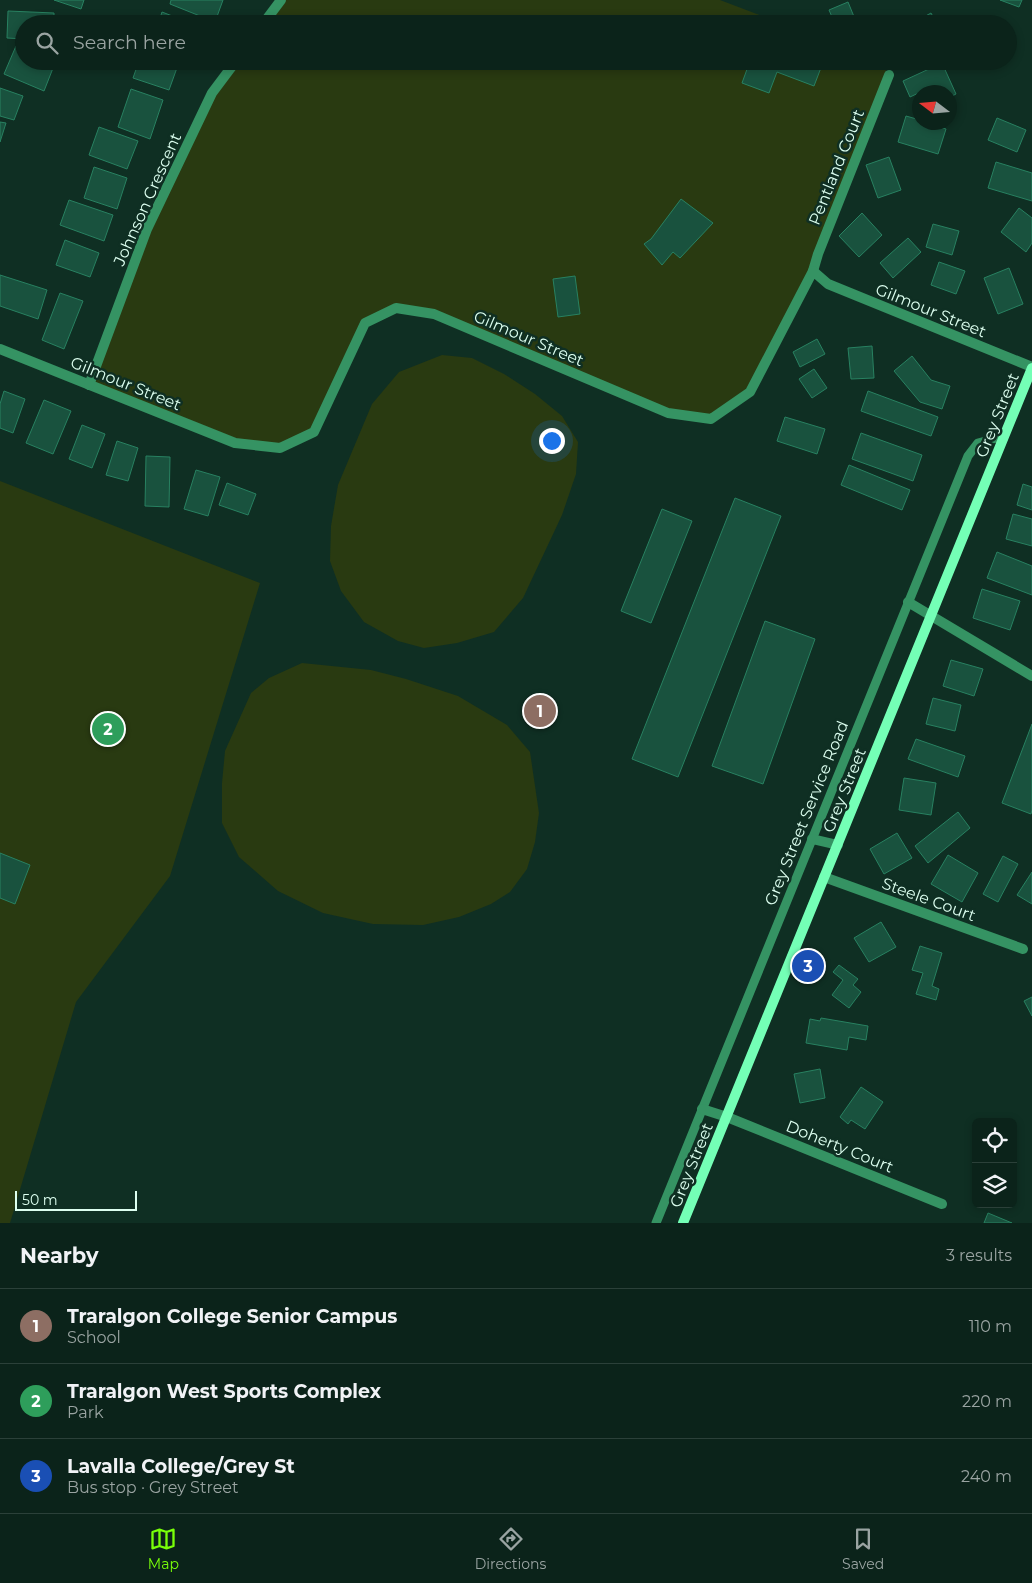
<!DOCTYPE html>
<html lang="en">
<head>
<meta charset="utf-8">
<style>
  :root { --surface:#0b231a; --page:#142b23; --text:#f1f3f6; --muted:#9aa4a2; --line:#2b4039; --accent:#79ff09 }
  body { margin:0; font-family:Montserrat,sans-serif; background:var(--page); color:var(--text) }
  .controls { position:absolute; right:15px; bottom:15px; display:grid; overflow:hidden; border-radius:8px; box-shadow:0 2px 8px #0003 }
  .controls button { width:45px; height:45px; display:grid; place-items:center; padding:0; border:0; border-bottom:1px solid var(--line); background:var(--surface); color:var(--text); font:25px sans-serif }
  .compass { position:absolute; left:912px; top:85px; width:45px; height:45px; border-radius:50%; background:var(--surface); box-shadow:0 2px 8px #0003; rotate:286deg }
  .scale { position:absolute; left:15px; bottom:12px; width:122px; box-sizing:border-box; padding-left:5px; border:2px solid #ddfff0; border-top:0; font-size:14px; line-height:18px; white-space:nowrap; color:#ddfff0; -webkit-text-stroke:4px #0f2f23; paint-order:stroke }
  .you { position:absolute; left:551px; top:440px; width:18px; height:18px; margin:-12px; border:4px solid #fff; border-radius:50%; background:#1a73e8; box-shadow:0 0 0 8px #1a73e833 }
  .badge { display:grid; place-items:center; width:32px; height:32px; border-radius:50%; background:var(--accent); color:#fff; font-size:16px; font-weight:700 }
  .pin { position:absolute; translate:-50% -50%; border:2px solid #fff; box-shadow:0 1px 5px #0006 }
  .list { margin:0; padding:0; list-style:none }
  h2 { display:flex; justify-content:space-between; align-items:center; height:65px; margin:0; padding:0 20px; font-size:21px }
  h2 small { font-size:16px; font-weight:400; color:var(--muted) }
  .list li { display:grid; grid-template-columns:32px 1fr auto; gap:15px; align-items:center; box-sizing:border-box; height:75px; padding:0 20px; border-top:1px solid var(--line) }
  .list b { display:block; font-size:19px; white-space:nowrap }
  .list p { margin:0; font-size:16px; white-space:nowrap; color:var(--muted) }
  .list em { font-size:16px; font-style:normal; color:var(--muted) }
  .icon { flex:none; width:28px; height:28px; fill:none; stroke:currentColor; stroke-width:2; stroke-linecap:round; stroke-linejoin:round }
  .map { position:relative; flex:none; width:1032px; height:1223px; overflow:hidden }
  .search { position:absolute; background:var(--surface); box-shadow:0 2px 8px #0003; left:15px; right:15px; top:15px; height:55px; display:flex; align-items:center; gap:12px; box-sizing:border-box; padding:0 18px; border-radius:28px; color:var(--muted); font-size:19px }
  .sheet { height:290px; background:var(--surface) }
  nav { display:flex; justify-content:space-around; align-items:center; box-sizing:border-box; height:70px; border-top:1px solid var(--line); background:var(--surface); font-size:14px; color:var(--muted) }
  nav a { display:grid; justify-items:center; gap:2px }
  nav .on { color:var(--accent) }
  .map>svg:first-child { display:block }
</style>
</head>
<body>
<div class="map">
<svg width="1032" height="1223" viewBox="0 0 1032 1223">
  <rect width="100%" height="100%" fill="#0f2f23"/>
  <g fill="#293a11">
    <polygon points="281,0 720,0 783,24 263,24"/>
    <polygon points="236,61 879,61 889,75 818,254 750,392 711,419 668,413 434,314 396,308 365,323 314,432 280,448 235,443 89,385 147,229 212,93"/>
    <polygon points="442,355 472,358 504,374 535,394 562,416 578,442 576,474 562,515 523,598 494,632 457,643 424,648 398,641 364,622 341,591 330,561 331,526 338,485 372,404 399,372"/>
    <polygon points="0,481 260,583 170,876 76,1002 10,1223 0,1223"/>
    <polygon points="302,663 371,670 406,679 458,696 507,725 530,752 539,813 535,842 527,869 510,892 491,904 459,917 423,925 373,924 323,913 278,891 239,857 222,823 222,783 225,751 251,693 269,678"/>
  </g>
  <g fill="#19523e" stroke="#288161">
    <polygon points="54,0 84,0 81,9"/>
    <polygon points="171,0 223,0 215,22 170,4"/>
    <polygon points="1000,0 1022,0 1019,7"/>
    <polygon points="848,2 857,24 835,24 829,10"/>
    <polygon points="8,11 54,13 54,24 24,24 24,39 7,38"/>
    <polygon points="162,12 193,24 158,24"/>
    <polygon points="931,13 937,24 911,24"/>
    <polygon points="16,46 24,50 24,61 51,61 55,63 44,91 4,74"/>
    <polygon points="139,61 168,61 178,65 169,90 133,78"/>
    <polygon points="750,61 813,61 822,65 814,86 777,72 769,93 742,83"/>
    <polygon points="942,63 956,94 950,97 950,92 929,92 927,89 910,97 903,81"/>
    <polygon points="0,88 23,96 14,120 0,116"/>
    <polygon points="131,89 163,100 150,139 118,127"/>
    <polygon points="906,116 920,120 920,122 926,122 946,129 938,154 898,142"/>
    <polygon points="997,118 1026,130 1017,152 988,140"/>
    <polygon points="0,122 6,123 0,142"/>
    <polygon points="99,127 138,141 127,169 89,155"/>
    <polygon points="889,157 901,190 878,198 866,165"/>
    <polygon points="996,162 1032,173 1032,201 988,188"/>
    <polygon points="94,167 127,178 117,209 84,198"/>
    <polygon points="681,199 713,223 680,258 673,252 662,265 644,244 651,239"/>
    <polygon points="69,200 113,215 104,241 60,225"/>
    <polygon points="1019,208 1032,218 1032,243 1026,252 1001,232"/>
    <polygon points="862,213 882,235 859,257 839,236"/>
    <polygon points="933,224 959,231 952,255 926,247"/>
    <polygon points="908,238 921,252 893,278 880,263"/>
    <polygon points="65,240 99,253 90,277 56,265"/>
    <polygon points="939,262 965,271 956,294 931,285"/>
    <polygon points="1009,268 1023,304 998,314 984,278"/>
    <polygon points="0,275 47,290 38,319 0,306"/>
    <polygon points="575,276 580,314 558,317 553,279"/>
    <polygon points="60,293 83,301 64,349 42,340"/>
    <polygon points="817,339 825,354 800,367 793,352"/>
    <polygon points="872,346 874,378 851,379 848,348"/>
    <polygon points="912,356 931,380 950,386 942,409 920,402 894,371"/>
    <polygon points="814,369 827,388 812,398 799,379"/>
    <polygon points="4,391 25,399 13,433 0,428 0,404"/>
    <polygon points="868,391 938,417 931,436 861,411"/>
    <polygon points="44,400 71,411 53,454 26,443"/>
    <polygon points="785,417 825,429 817,454 777,441"/>
    <polygon points="82,425 105,434 92,468 69,459"/>
    <polygon points="861,433 922,455 913,481 852,459"/>
    <polygon points="117,441 138,448 128,481 106,475"/>
    <polygon points="146,456 170,457 169,507 145,506"/>
    <polygon points="849,465 910,490 902,510 841,485"/>
    <polygon points="196,470 220,477 208,516 184,509"/>
    <polygon points="227,483 256,494 248,515 219,505"/>
    <polygon points="1023,484 1032,487 1032,510 1017,505"/>
    <polygon points="735,498 781,516 678,777 632,759"/>
    <polygon points="662,509 692,521 651,623 621,611"/>
    <polygon points="1013,514 1032,519 1032,546 1006,539"/>
    <polygon points="997,552 1032,566 1032,595 987,578"/>
    <polygon points="982,589 1020,601 1010,630 973,618"/>
    <polygon points="765,621 815,639 763,784 712,766"/>
    <polygon points="951,660 983,669 974,696 943,686"/>
    <polygon points="933,698 961,705 955,731 926,724"/>
    <polygon points="1032,724 1032,810 1031,814 1002,803"/>
    <polygon points="916,739 965,756 958,777 908,759"/>
    <polygon points="904,778 936,783 931,815 899,810"/>
    <polygon points="958,812 970,828 928,863 915,846"/>
    <polygon points="897,833 912,858 884,874 870,849"/>
    <polygon points="0,853 30,865 15,904 0,898"/>
    <polygon points="948,855 978,873 962,902 931,884"/>
    <polygon points="1003,856 1018,864 998,902 983,894"/>
    <polygon points="1032,872 1032,904 1017,895"/>
    <polygon points="881,922 896,947 869,962 854,938"/>
    <polygon points="920,946 942,953 932,986 939,989 936,1000 916,994 923,973 912,970"/>
    <polygon points="839,965 858,979 853,985 861,992 849,1008 832,995 843,980 833,972"/>
    <polygon points="1032,997 1032,1016 1024,1001"/>
    <polygon points="821,1018 868,1026 866,1040 849,1037 847,1050 806,1043 810,1019 820,1021"/>
    <polygon points="820,1069 825,1098 800,1103 794,1074"/>
    <polygon points="861,1087 883,1102 865,1129 851,1120 848,1124 840,1117"/>
    <polygon points="988,1213 1012,1223 984,1223"/>
  </g>
  <g fill="none" stroke-linecap="round" stroke-linejoin="round">
    <polyline stroke="#359363" stroke-width="9" points="656,1223 968,456 978,443 1004,436"/>
    <g stroke="#359363" stroke-width="10">
      <polyline points="263,24 281,0"/>
      <polyline points="813,271 818,254 889,75"/>
      <polyline points="0,349 235,443 280,448 314,432 365,323 396,308 434,314 668,413 711,419 750,392 813,271 828,284 1032,367"/>
      <polyline points="89,385 147,229 212,93 236,61"/>
      <polyline points="908,602 1032,676"/>
      <polyline points="812,839 838,845"/>
      <polyline points="824,877 1023,949"/>
      <polyline points="702,1109 727,1117 942,1204"/>
    </g>
    <polyline stroke="#74ffb6" stroke-width="10" points="683,1223 1032,368"/>
  </g>
  <g text-anchor="middle" stroke-width="5" stroke-linejoin="round" paint-order="stroke">
    <g font-size="16" fill="#ddfff0" stroke="#0f2f23">
      <text transform="translate(836 167) rotate(-68)" y="6">Pentland Court</text>
      <text transform="translate(147 199) rotate(-66)" y="6">Johnson Crescent</text>
      <text transform="translate(931 310) rotate(22)" y="6">Gilmour Street</text>
      <text transform="translate(529 338) rotate(23)" y="6">Gilmour Street</text>
      <text transform="translate(126 383) rotate(22)" y="6">Gilmour Street</text>
      <text transform="translate(997 415) rotate(-68)" y="6">Grey Street</text>
      <text transform="translate(844 790) rotate(-68)" y="6">Grey Street</text>
      <text transform="translate(806 813) rotate(-68)" y="6">Grey Street Service Road</text>
      <text transform="translate(929 899) rotate(20)" y="6">Steele Court</text>
      <text transform="translate(840 1146) rotate(22)" y="6">Doherty Court</text>
      <text transform="translate(691 1165) rotate(-68)" y="6">Grey Street</text>
    </g>
  </g>
</svg>
<div class="controls">
<button><svg class="icon" aria-label="locate" viewBox="0 0 24 24"><circle cx="12" cy="12" r="6"/><path d="M12 2v4M12 18v4M2 12h4M18 12h4"/></svg></button>
<button><svg class="icon" aria-label="layers" viewBox="0 0 24 24"><path d="M12 4l9 5-9 5-9-5zM3 14l9 5 9-5"/></svg></button>
</div>
<svg class="compass" viewBox="-18 -18 36 36"><path d="M0-13l5 13h-10z" fill="#e53935"/><path d="M0 13l5-13h-10z" fill="#9aa4a2"/></svg>
<div class="scale">50 m</div>
<div class="you"></div>
<div class="pin badge" style="left:540px;top:711px;background:#8d6e63">1</div>
<div class="pin badge" style="left:108px;top:729px;background:#2e9e5b">2</div>
<div class="pin badge" style="left:808px;top:966px;background:#1a4fb4">3</div>
<div class="search"><svg class="icon" aria-label="search" viewBox="0 0 24 24"><circle cx="10" cy="10" r="6"/><path d="M15 15l6 6"/></svg>Search here</div>
</div>
<section class="sheet">
<h2>Nearby<small>3 results</small></h2>
<ul class="list">
<li><span class="badge" style="background:#8d6e63">1</span><div><b>Traralgon College Senior Campus</b><p>School</p></div><em>110 m</em></li>
<li><span class="badge" style="background:#2e9e5b">2</span><div><b>Traralgon West Sports Complex</b><p>Park</p></div><em>220 m</em></li>
<li><span class="badge" style="background:#1a4fb4">3</span><div><b>Lavalla College/Grey St</b><p>Bus stop · Grey Street</p></div><em>240 m</em></li>
</ul>
</section>
<nav>
<a class="on"><svg class="icon" aria-label="map" viewBox="0 0 24 24"><path d="M3 6l6-2 6 2 6-2v14l-6 2-6-2-6 2zM9 4v14M15 6v14"/></svg>Map</a>
<a><svg class="icon" aria-label="directions" viewBox="0 0 24 24"><path d="M12 3l9 9-9 9-9-9zM9 14v-3h6M13 9l2 2-2 2"/></svg>Directions</a>
<a><svg class="icon" aria-label="saved" viewBox="0 0 24 24"><path d="M7 4h10v16l-5-4-5 4z"/></svg>Saved</a>
</nav>
</body>
</html>
